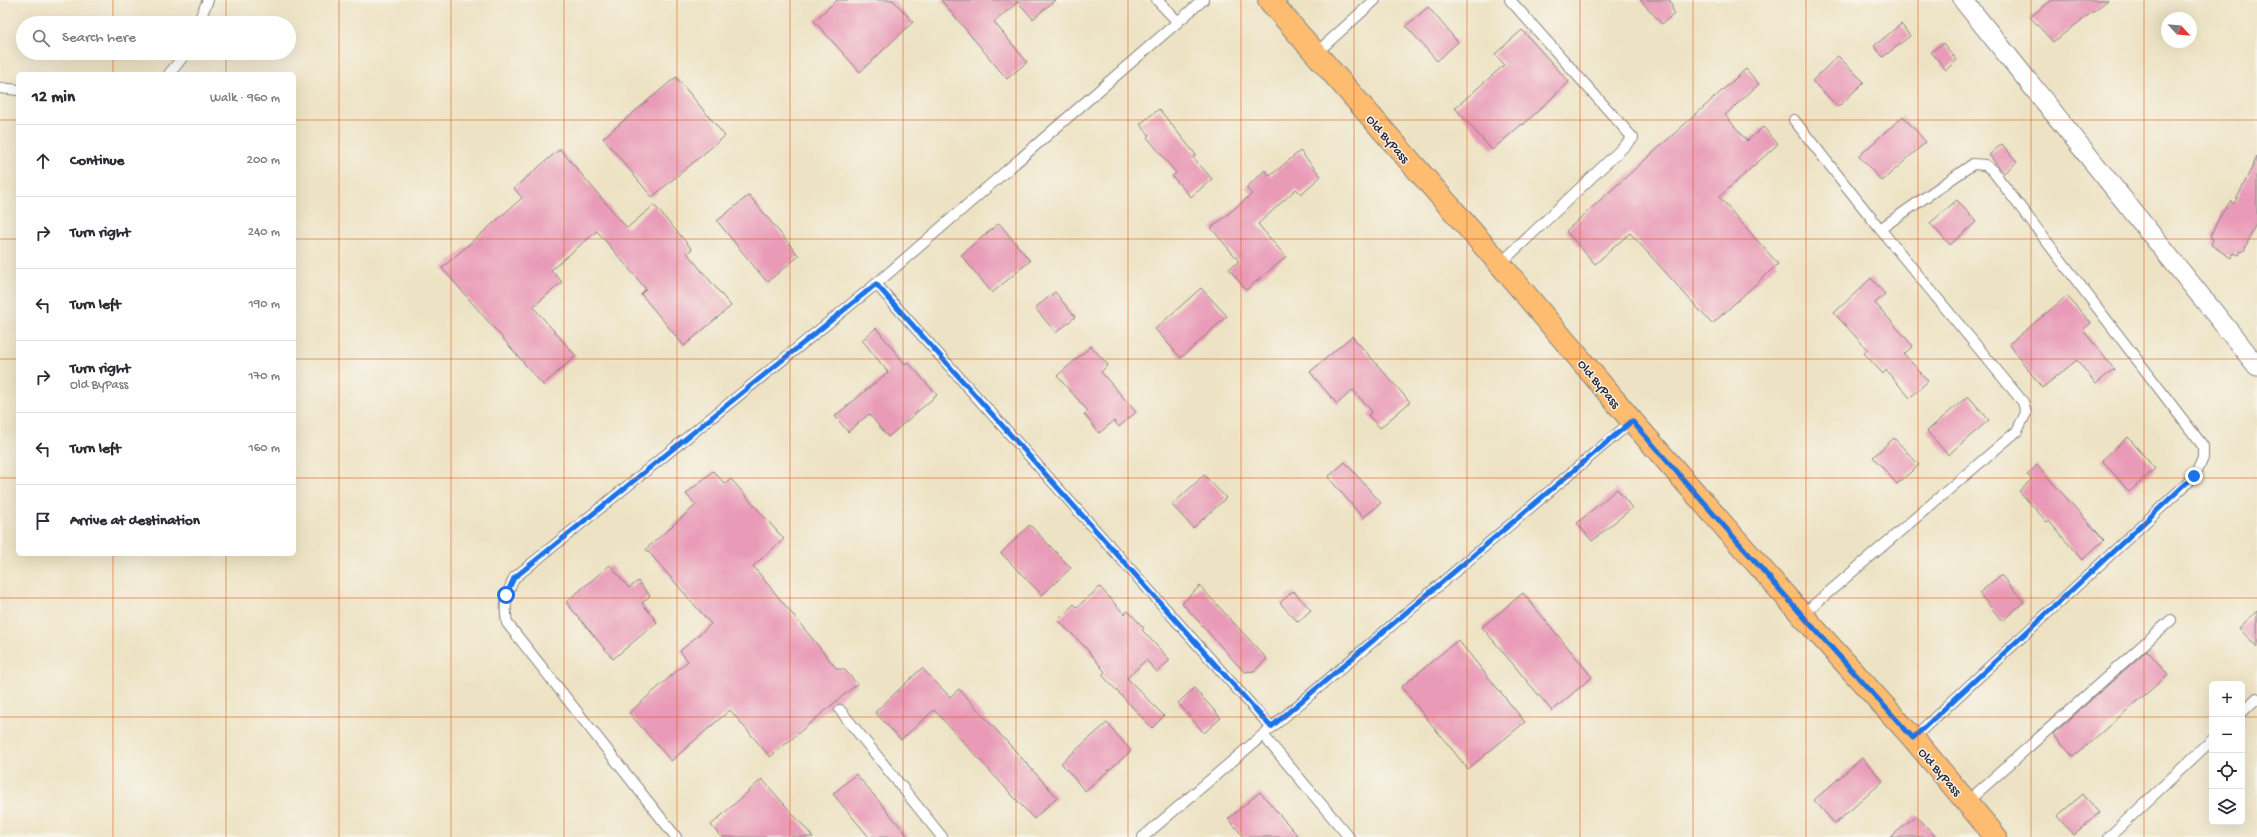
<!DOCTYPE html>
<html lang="en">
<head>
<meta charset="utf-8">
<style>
  :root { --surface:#fff; --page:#f2f2f3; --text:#2b2b33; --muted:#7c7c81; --line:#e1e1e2 }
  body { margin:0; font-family:"Gochi Hand",sans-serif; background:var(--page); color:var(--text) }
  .controls { position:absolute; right:12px; bottom:12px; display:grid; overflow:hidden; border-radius:6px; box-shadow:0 4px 16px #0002 }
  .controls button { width:36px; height:36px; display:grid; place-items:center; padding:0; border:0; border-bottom:1px solid var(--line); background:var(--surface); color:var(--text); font:20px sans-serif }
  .compass { position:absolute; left:2161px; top:12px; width:36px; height:36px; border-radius:50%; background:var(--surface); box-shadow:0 4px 16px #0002; rotate:116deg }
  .stop { position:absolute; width:12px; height:12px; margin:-9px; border:3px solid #1a73e8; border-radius:50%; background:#fff }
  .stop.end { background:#1a73e8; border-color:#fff; box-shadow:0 1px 4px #0008 }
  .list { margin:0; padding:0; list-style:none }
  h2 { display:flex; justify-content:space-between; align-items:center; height:52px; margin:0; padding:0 16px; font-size:17px }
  h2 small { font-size:13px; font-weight:400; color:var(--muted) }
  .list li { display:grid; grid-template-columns:26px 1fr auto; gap:12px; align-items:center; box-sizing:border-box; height:72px; padding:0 16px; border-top:1px solid var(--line) }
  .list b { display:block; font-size:15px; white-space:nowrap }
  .list p { margin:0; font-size:13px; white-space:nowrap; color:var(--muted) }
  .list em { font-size:13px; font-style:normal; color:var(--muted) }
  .icon { flex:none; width:22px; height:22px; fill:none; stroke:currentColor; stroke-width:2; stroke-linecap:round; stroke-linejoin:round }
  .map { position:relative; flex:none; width:2257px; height:837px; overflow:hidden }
  .search { position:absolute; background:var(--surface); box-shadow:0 4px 16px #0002; left:16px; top:16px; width:280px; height:44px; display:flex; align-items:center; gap:10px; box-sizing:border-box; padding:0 14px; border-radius:22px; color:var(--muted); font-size:15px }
  .panel { position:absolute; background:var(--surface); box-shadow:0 4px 16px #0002; left:16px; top:72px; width:280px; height:484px; border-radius:6px }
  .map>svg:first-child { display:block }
</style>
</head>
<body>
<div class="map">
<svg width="2257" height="837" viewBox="0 0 2257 837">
  <rect width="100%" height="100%" fill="#f7f3e8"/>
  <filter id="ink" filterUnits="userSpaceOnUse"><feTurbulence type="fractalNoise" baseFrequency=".025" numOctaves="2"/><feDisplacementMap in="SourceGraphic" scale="8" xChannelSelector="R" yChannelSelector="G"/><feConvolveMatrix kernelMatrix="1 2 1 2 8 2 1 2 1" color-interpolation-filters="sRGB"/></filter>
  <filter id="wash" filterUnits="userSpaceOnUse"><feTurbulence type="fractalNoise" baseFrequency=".012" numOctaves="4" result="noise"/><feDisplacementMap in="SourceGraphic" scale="16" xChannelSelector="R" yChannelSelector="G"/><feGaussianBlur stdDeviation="0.9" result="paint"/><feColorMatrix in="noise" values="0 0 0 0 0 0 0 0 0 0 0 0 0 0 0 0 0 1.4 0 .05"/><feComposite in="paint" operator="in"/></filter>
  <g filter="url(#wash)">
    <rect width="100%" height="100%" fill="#ede3c4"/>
    <g id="blocks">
      <g fill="#e99ab7">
        <polygon points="837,0 893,0 913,22 860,72 814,21"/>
        <polygon points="941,0 1055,0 1033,19 1018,2 994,22 1027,62 1007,79"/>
        <polygon points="1640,0 1670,0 1674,14 1662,24"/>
        <polygon points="2052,0 2108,0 2053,42 2030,17"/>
        <polygon points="1428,7 1458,42 1437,61 1406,26"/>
        <polygon points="1901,24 1910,36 1883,57 1874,46"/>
        <polygon points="1522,30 1569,82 1523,125 1522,124 1492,150 1455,108 1503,66 1504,64 1495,54"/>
        <polygon points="1943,43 1957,60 1946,70 1931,52"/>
        <polygon points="1838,56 1864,82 1838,107 1812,81"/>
        <polygon points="1746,69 1759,84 1725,115 1747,141 1763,127 1778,144 1719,197 1778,264 1712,324 1630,233 1595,264 1566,231"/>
        <polygon points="676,77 725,136 652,197 603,138"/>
        <polygon points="1159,109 1196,155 1193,157 1212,179 1191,197 1172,176 1176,173 1147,137 1149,135 1140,124"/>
        <polygon points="1903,116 1926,142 1882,181 1859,156"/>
        <polygon points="2002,144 2017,162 2004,173 1989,155"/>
        <polygon points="560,149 627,228 654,205 692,249 687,253 731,306 684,346 641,294 646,289 597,231 551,270 562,282 533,307 576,356 543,385 442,268 522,198 514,188"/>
        <polygon points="1300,151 1321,176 1301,194 1296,189 1258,224 1286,257 1246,290 1229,269 1239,261 1211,228 1252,194 1246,188 1265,170 1270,176"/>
        <polygon points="2257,157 2257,221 2244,251 2241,251 2239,255 2233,253 2231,258 2211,245 2213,239 2210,237 2222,212 2231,201 2234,204"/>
        <polygon points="749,195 799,256 767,282 717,221"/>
        <polygon points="1957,200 1976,222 1950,245 1930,223"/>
        <polygon points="999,223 1030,261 992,293 961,255"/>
        <polygon points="1871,278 1885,294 1875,303 1913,346 1904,354 1928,381 1910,398 1886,370 1883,374 1864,353 1868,350 1834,313"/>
        <polygon points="1201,288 1227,316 1181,358 1155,329"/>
        <polygon points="1055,292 1075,317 1056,333 1035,308"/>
        <polygon points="2067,296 2091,323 2083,330 2114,369 2096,384 2077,360 2042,388 2009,344"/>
        <polygon points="876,328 905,364 908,362 937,395 888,437 869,414 848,432 835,416 888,372 862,340"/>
        <polygon points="1352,336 1410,402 1380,428 1368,415 1372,412 1353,390 1337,404 1310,372"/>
        <polygon points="1091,346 1108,365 1101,372 1136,412 1119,427 1114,421 1099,433 1084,414 1088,411 1057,376"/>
        <polygon points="1968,396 1989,420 1948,455 1927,431"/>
        <polygon points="2128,437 2155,469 2129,492 2102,460"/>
        <polygon points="1894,438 1919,465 1897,484 1873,457"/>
        <polygon points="1345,462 1381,503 1363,518 1328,477"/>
        <polygon points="2037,465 2104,540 2082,560 2049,521 2047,522 2019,491 2032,479 2027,475"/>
        <polygon points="713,471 725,484 731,479 784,539 753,566 837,669 844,669 857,684 770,757 730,710 671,761 629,713 688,661 680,651 711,624 646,549 696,505 686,494"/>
        <polygon points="1204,475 1226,498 1193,528 1172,505"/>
        <polygon points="1617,489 1632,508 1592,541 1577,523"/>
        <polygon points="1030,525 1071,568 1042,595 1001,553"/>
        <polygon points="610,565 629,588 638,581 650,596 642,603 657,622 613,659 566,602"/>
        <polygon points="2001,575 2024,602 2002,621 1979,593"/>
        <polygon points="1200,586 1267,659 1254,671 1244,672 1182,603"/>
        <polygon points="1100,587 1124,614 1128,611 1144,628 1142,630 1170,660 1157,672 1146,660 1127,678 1164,716 1152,728 1102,675 1105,672 1086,648 1058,620 1074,604 1077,607"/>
        <polygon points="1293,591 1311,610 1298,622 1280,603"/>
        <polygon points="1523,593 1592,677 1552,711 1482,627"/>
        <polygon points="2257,611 2257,647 2239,628"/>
        <polygon points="1458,640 1525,722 1468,769 1401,687"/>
        <polygon points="2147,650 2168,675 2073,757 2053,734"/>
        <polygon points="922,668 950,697 959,689 1057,797 1034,819 934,710 901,740 875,712"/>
        <polygon points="1194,688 1221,718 1204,733 1178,703"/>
        <polygon points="1107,723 1131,751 1085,791 1061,763"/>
        <polygon points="1862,758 1883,781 1835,824 1814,800"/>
        <polygon points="856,774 909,837 869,837 833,794"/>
        <polygon points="762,779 813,837 721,837 711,825"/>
        <polygon points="1260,792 1299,837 1244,837 1228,819"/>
        <polygon points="2083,794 2099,813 2073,835 2057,816"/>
        <polygon points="1916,815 1936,837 1891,837"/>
      </g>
    </g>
  </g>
  <g filter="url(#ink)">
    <use href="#blocks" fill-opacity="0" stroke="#888280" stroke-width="1"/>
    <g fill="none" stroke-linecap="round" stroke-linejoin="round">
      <g stroke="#888280" stroke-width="12">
        <g id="lane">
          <polyline points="1157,0 1178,22"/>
          <polyline points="198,23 208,0"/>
          <polyline points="1315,54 1375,0"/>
          <polyline points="169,74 186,53"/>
          <polyline points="0,88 18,90"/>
          <polyline points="1794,120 1880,229 2023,402 2026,413 2017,431 1802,615"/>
          <polyline points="1880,229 1973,164 1985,165 1992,170 2203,446 2203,458 2195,476 1913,738"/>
          <polyline points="1500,264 1633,138 1510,0"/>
          <polyline points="876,284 1271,727"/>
          <polyline points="840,710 942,837"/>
          <polyline points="2242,712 2257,698"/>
          <polyline points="1263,735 1349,837"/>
          <polyline points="1968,801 2171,620"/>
          <path d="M 676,837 L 507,623 C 504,605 506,595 514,578 L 876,284 L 1203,0"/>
          <polyline points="1143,837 1632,421"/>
          <polyline points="2109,837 2212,740"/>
        </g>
      </g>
      <g stroke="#888280" stroke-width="21">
        <polyline id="street" points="1963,0 2257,366"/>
      </g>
      <g stroke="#888280" stroke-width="24">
        <polyline id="primary" points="1269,0 1500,264 1632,421 1802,615 1913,738 1996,837"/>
      </g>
      <use href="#lane" stroke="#fff" stroke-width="10"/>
      <use href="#street" stroke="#fff" stroke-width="19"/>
      <use href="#primary" stroke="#fdbc70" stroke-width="22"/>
    </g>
  </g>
  <g fill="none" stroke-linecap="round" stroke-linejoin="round" filter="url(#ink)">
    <polyline stroke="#1a73e8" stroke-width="5" points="506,595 514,578 876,284 1271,727 1632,421 1802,615 1913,738 2194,476"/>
  </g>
  <path fill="none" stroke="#de560e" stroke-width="1" stroke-opacity="0.55" d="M 113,0 L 113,23M 226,0 L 226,23M 339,0 L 339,837M 451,0 L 451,837M 564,0 L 564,837M 677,0 L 677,837M 790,0 L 790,837M 903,0 L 903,837M 1016,0 L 1016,837M 1128,0 L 1128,837M 1241,0 L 1241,837M 1354,0 L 1354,837M 1467,0 L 1467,837M 1580,0 L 1580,837M 1693,0 L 1693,837M 1806,0 L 1806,837M 1918,0 L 1918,837M 2031,0 L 2031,837M 2144,0 L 2144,837M 113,53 L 113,74M 226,53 L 226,74M 0,120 L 18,120M 294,120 L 2257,120M 0,239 L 18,239M 294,239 L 2257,239M 0,359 L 18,359M 294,359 L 2257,359M 0,478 L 18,478M 294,478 L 2257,478M 113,554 L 113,837M 226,554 L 226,837M 0,598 L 2257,598M 0,717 L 2212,717M 2242,717 L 2257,717"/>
  <g text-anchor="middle" stroke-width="3" stroke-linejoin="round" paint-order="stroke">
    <g font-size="13" fill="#22223b" stroke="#f7f3e8">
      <text transform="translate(1389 138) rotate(49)" y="5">Old ByPass</text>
      <text transform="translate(1600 383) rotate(50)" y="5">Old ByPass</text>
      <text transform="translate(1941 771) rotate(49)" y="5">Old ByPass</text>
    </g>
  </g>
</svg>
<div class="controls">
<button>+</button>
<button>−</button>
<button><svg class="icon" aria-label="locate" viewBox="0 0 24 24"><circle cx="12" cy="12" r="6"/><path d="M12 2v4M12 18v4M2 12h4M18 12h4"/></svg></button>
<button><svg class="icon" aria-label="layers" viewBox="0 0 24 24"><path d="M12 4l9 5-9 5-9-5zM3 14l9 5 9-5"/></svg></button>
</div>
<svg class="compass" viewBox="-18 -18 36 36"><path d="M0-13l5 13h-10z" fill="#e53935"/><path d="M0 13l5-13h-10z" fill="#7c7c81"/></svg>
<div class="stop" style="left:506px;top:595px"></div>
<div class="stop end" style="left:2194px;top:476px"></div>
<div class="search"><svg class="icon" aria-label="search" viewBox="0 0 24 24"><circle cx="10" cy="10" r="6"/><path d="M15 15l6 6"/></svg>Search here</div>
<section class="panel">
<h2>12 min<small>Walk · 960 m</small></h2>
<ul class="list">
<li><svg class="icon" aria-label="ahead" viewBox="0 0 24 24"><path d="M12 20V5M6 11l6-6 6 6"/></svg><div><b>Continue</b></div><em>200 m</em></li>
<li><svg class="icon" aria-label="right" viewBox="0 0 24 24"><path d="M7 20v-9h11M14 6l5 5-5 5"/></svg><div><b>Turn right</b></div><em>240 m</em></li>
<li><svg class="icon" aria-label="left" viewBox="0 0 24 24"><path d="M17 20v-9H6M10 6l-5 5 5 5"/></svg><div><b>Turn left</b></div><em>190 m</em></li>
<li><svg class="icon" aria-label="right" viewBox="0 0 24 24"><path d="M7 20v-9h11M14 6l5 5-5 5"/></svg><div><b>Turn right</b><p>Old ByPass</p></div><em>170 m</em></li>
<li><svg class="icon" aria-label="left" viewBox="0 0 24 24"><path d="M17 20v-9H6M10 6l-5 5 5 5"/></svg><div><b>Turn left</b></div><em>160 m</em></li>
<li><svg class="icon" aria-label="arrive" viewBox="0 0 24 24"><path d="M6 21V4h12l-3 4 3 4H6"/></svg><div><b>Arrive at destination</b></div></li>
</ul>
</section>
</div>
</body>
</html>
